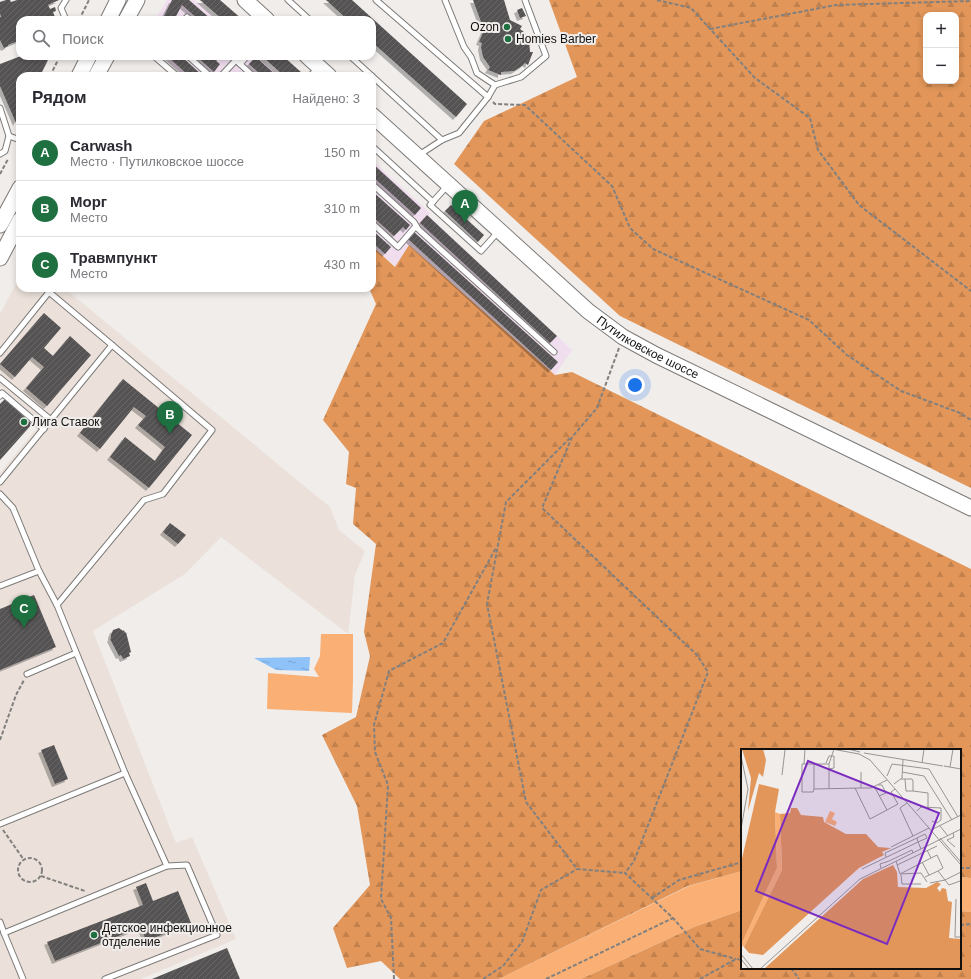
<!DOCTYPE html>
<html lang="ru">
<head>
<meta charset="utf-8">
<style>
  :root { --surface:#fff; --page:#f7f7f7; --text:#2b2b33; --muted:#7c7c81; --line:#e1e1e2; --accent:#1e7041 }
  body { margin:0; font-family:Arial,sans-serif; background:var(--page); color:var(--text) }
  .controls { position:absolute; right:12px; top:12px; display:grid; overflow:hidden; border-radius:8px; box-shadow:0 2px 6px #0003 }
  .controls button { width:36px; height:36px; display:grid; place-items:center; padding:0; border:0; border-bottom:1px solid var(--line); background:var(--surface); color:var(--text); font:20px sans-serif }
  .you { position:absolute; left:635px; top:385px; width:14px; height:14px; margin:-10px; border:3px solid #fff; border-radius:50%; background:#1a73e8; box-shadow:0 0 0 6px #1a73e833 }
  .badge { display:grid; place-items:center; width:26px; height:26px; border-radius:50%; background:var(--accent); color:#fff; font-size:13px; font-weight:700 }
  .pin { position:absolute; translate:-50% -33px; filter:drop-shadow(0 1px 2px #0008) }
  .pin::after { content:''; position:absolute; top:21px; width:14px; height:12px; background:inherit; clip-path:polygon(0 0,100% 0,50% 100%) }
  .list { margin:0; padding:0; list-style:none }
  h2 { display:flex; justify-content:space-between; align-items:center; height:52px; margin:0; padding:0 16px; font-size:17px }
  h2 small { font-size:13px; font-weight:400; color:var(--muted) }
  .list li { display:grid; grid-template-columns:26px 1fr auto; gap:12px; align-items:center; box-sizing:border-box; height:56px; padding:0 16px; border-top:1px solid var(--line) }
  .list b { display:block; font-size:15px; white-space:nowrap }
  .list p { margin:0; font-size:13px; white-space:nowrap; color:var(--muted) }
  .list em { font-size:13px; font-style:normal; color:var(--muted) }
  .icon { flex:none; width:22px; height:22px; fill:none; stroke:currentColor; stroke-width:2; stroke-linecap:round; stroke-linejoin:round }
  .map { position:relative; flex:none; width:971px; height:979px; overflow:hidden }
  .search { position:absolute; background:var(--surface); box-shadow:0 2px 6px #0003; left:16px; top:16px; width:360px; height:44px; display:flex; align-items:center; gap:10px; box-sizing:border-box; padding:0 14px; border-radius:12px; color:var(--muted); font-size:15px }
  .panel { position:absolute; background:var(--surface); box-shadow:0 2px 6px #0003; left:16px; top:72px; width:360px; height:220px; border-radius:12px }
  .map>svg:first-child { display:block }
</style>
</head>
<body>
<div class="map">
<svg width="971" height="979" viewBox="0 0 971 979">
  <defs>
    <pattern id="forest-firs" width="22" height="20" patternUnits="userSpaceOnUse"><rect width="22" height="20" fill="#e29659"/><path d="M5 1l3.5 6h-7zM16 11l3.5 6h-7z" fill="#c1804c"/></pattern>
    <pattern id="water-ripples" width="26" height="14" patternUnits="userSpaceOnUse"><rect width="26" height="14" fill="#8ec2f9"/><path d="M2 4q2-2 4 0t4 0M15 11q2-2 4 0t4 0" fill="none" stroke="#79a6d4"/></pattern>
    <pattern id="building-hatch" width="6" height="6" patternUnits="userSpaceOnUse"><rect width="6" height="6" fill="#555252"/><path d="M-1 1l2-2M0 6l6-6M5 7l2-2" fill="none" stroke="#696666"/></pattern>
    <filter id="shadow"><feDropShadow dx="-3" dy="3" stdDeviation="0" flood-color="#0004"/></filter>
  </defs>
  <rect width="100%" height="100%" fill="#f0edeb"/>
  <g fill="#f0deef">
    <polygon points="167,0 194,0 217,20 155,20"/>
    <polygon points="162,56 257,56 280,76 184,76"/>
    <polygon points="372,160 430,213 428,215 572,350 555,375 409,245 396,267 372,246"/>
  </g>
  <polygon fill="#ebe1da" points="20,276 20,288 64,288 330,507 339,530 365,551 355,575 348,634 221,537 185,574 93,631 176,843 192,837 236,939 141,979 0,979 0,473 42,422 0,386 0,314"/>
  <g fill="#fab075">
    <polygon points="321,634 353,634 353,680 352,713 267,709 268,673 319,677 314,669 320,656"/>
    <polygon points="742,871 742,910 694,927 581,979 499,979 689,886"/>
    <polygon points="960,877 971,878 971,912 960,911"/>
  </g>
  <g fill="url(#forest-firs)" fill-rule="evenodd">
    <path d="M 549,0 L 971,0 L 971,488 L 620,316 L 454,164 L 484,121 L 577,77 ZM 926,15 L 956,15 L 956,81 L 926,81 Z"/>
    <polygon points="409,245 555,375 572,372 971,569 971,878 960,877 960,750 742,750 742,871 688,886 499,979 400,979 381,961 347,968 333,928 370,885 357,806 322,735 356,717 370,656 364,632 376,544 353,524 356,488 346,484 349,452 323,420 376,304 369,288 372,288 372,246 395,267"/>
    <polygon points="742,910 742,968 960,968 960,911 971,912 971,979 581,979 694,927"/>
  </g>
  <polygon fill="url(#water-ripples)" points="310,657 309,671 276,670 254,658"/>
  <g fill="url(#building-hatch)" filter="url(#shadow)">
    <polygon points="6,0 10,0 11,2 17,0 59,0 48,5 50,9 55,7 56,11 53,12 56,20 20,20 20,40 8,45 8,46 4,48 0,40 0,17 1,17 0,13 0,2"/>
    <polygon points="172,0 189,0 212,20 199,20 182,5 174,20 162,20"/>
    <polygon points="200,0 220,0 243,20 223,20"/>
    <polygon points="326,0 352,0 467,104 456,117 372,42 372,20 348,20"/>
    <polygon points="473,0 504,0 510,20 522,26 520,29 524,32 529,39 530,52 533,52 528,65 525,63 522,66 514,71 501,72 501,75 488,70 490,67 483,57 481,47 482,43 479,42 484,30"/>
    <polygon points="522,8 526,16 520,18 517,10"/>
    <polygon points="21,56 50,56 40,76 20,76 20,115 16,123 0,86 0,64"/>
    <polygon points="167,56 181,56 203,76 189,76"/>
    <polygon points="196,56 221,56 216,61 220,64 214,72"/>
    <polygon points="264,56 283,56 302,73 300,76 284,76 263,57"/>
    <polygon points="256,57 277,76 262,76 249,64"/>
    <polygon points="372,163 421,208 415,215 372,176"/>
    <polygon points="372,191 410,225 406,230 403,227 394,236 372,216"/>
    <polygon points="451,205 484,235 478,242 445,211"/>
    <polygon points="427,215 557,336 550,343 420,223"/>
    <polygon points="372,230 391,247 385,254 372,242"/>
    <polygon points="414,232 558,362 551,370 408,239"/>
    <polygon points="44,313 61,328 44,348 53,356 70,336 91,355 47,406 26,388 44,367 32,357 15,377 0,364"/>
    <polygon points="123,379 192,435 149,488 110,457 125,437 155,461 165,447 138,425 146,416 134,407 100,449 80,433"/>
    <polygon points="5,399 32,424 0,460 0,404"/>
    <polygon points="170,523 186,535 178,544 163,532"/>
    <polygon points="34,595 56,647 0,670 0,609"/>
    <polygon points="119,628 123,631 124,630 125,633 126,632 131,652 129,653 130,656 123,659 121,655 119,656 110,639 111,638 111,635 113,630"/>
    <polygon points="54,745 68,779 55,784 41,750"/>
    <polygon points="146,883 153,901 178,891 191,923 146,941 141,927 55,961 47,942 143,905 136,887"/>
    <polygon points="227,948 240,979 152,979"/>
  </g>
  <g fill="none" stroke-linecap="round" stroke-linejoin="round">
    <g stroke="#7d7b79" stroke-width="7">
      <g id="service">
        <polyline points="66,0 61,8 66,20"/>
        <polyline points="288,0 310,20"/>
        <polyline points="376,0 488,97 459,133 442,140 419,155"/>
        <polyline points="445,0 464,47 471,57 477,73 495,85 488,97"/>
        <polyline points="184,20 187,17 190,20"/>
        <polyline points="154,56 177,76"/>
        <polyline points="188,56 210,76"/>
        <polyline points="231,56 236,60"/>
        <polyline points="247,56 240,64 253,76"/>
        <polyline points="350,56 372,76"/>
        <polyline points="221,76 236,60 240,64"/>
        <polyline points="310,76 318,68"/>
        <polyline points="372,76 442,140"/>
        <polyline points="495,85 521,77 546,56 525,0"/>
        <polyline points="0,108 9,136 20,140"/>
        <polyline points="372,146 433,202"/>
        <polyline points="0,154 5,151 9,136"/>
        <polyline points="372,184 414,222 418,229 554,352"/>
        <polyline points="448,185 430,205 481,251 498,232"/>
        <polyline points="372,223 398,247 416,226"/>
        <polyline points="0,353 49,292 112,345"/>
        <polyline points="0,378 51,420"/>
        <polyline points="0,396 2,393 44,429"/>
        <polyline points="0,482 112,345 212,430 163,494 144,500 57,605"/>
        <polyline points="0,494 13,508 39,571 0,586"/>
        <polyline points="27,674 76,653"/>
        <polyline points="0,824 125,773"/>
        <polyline points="0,922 4,933 167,866 125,773 57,605 39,571"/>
        <polyline points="4,933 23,979"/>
        <polyline points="105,979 217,935 187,865 167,866"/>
      </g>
    </g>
    <g stroke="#7d7b79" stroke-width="17">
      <g id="secondary">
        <polyline points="245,0 267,20"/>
        <polyline points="108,20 118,0"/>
        <polyline points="126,20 137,0"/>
        <polyline points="307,56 329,76"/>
        <polyline points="79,76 89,56"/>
        <polyline points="96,76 107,56"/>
        <path id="s1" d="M 372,115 L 588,311 L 623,337 L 656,355 L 971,508"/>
        <polyline points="0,225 20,188"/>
        <polyline points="0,258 20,220"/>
      </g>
    </g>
    <g stroke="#82807f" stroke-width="2" stroke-dasharray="4 2" stroke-linecap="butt">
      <polyline points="657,0 691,8 755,78 810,118 818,150 859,205 971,291"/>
      <polyline points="79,20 89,0"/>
      <polyline points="710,29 836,5 971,1"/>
      <polyline points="50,76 60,56"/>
      <polyline points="493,102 495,104 525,105 612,186 630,228 653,249 809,320 847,355 901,391 960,413 971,420"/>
      <polyline points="0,174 8,159"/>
      <polyline points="619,348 597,408 572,437 542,508 697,655 708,672 634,861 625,873 673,918 700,949 736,959"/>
      <polyline points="570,438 506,502 487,604 526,802 577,869 625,873"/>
      <polyline points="0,740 16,695 24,680"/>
      <polyline points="3,830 24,860"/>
      <circle cx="30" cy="870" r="12"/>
      <polyline points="960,868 971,868"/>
      <polyline points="41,876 85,891"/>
      <polyline points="652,898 679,880 742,862"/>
      <polyline points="960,925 971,924"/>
      <polyline points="791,968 799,979"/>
      <polyline points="394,979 391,918 381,899 388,785 375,752 374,725 389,671 443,643 496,548"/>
      <polyline points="483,979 503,966 522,942 541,890 577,869"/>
      <polyline points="546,979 673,918"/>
      <polyline points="700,979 736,959 742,960"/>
    </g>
    <use href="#service" stroke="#fff" stroke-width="5"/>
    <use href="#secondary" stroke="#fff" stroke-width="15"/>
  </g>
  <g fill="#1e7041" stroke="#f0edeb" stroke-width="1.5">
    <circle cx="507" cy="27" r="4"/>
    <circle cx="508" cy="39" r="4"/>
    <circle cx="24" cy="422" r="4"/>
    <circle cx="94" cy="935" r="4"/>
  </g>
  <g text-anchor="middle" stroke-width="4" stroke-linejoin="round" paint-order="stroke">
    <g font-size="12" fill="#11100f" stroke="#f0edeb" text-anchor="start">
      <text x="499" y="31" text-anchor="end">Ozon</text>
      <text x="516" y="43">Homies Barber</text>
      <text x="32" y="426">Лига Ставок</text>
      <text x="102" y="932">Детское инфекционное<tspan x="102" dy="14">отделение</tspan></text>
    </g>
    <g font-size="12" fill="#11100f" stroke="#f0edeb">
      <text dy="4" stroke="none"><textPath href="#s1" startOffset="362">Путилковское шоссе</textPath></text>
    </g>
  </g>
  <g transform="translate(741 749)">
    <rect width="220" height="220" fill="#f0edeb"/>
    <path d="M 89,62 L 94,64 L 91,70 L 96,73 L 94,77 L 84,73 ZM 34,63 L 39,65 L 41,121 L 3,198 L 0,196 L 36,119 Z" fill="#fab075"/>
    <path d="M 1,0 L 22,0 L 25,11 L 22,28 L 18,24 L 7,62 L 10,29 ZM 18,35 L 38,40 L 34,63 L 36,119 L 0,196 L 0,114 ZM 50,59 L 56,59 L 60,66 L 82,68 L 83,73 L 105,85 L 125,85 L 137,98 L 150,99 L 141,103 L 143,106 L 118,119 L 22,206 L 8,204 L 3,198 L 41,121 L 39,65 L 49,64 ZM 152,116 L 156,123 L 157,138 L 185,139 L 196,133 L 200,135 L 196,139 L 199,143 L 201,139 L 205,140 L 207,152 L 211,153 L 208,189 L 220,190 L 220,220 L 23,220 L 122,130 Z" fill="#e29659"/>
    <path fill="none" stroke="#979593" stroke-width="1" d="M 91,0 L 118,5 L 129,11 L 220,116M 107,0 L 119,3M 123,4 L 202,17M 0,7 L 7,40 L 0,80M 85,14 L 88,7 L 93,7 L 93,19 L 88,20M 181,14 L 183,0M 63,15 L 64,0M 73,15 L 61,15 L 61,43 L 72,43 L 73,40M 88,15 L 93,0M 203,17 L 220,20M 209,18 L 212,0M 120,23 L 120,39 L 130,39 L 146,31M 161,23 L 183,27 L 211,71M 0,25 L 0,57M 41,26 L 44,1M 146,27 L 151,15 L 188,20 L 217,68M 160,30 L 171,30 L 172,32 L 172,42 L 165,42 L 164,30M 153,35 L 161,29 L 162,11M 137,36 L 141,36 L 145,44 L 138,47M 88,39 L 88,15 L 73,15 L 73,40 L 120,39M 114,39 L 129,70 L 146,61 L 133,37M 172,42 L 187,44 L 187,59M 166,54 L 159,59 L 172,87M 146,61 L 157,55 L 150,43 L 154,40M 176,62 L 180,58 L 200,59 L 200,71 L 196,74 L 191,72M 199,77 L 207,87M 192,80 L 220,66M 212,84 L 213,88 L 206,91 L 214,98M 176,89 L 184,85 L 186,89 L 177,93M 199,89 L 220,113M 200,90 L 220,80M 150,98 L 188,79M 186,101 L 190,109 L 196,106 L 202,119 L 197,122M 145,108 L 144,104 L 176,89 L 177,93M 148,112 L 171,101 L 172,104M 155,112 L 159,125 L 190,109M 181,113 L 188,126M 156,116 L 196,97M 140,119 L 139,115 L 148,112M 121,120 L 177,93 L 180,100M 220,123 L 204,131 L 208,136 L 219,132 L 220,134M 159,125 L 180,124 L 186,133M 160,126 L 161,135 L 180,135M 184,128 L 197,122 L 204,131 L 189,134M 215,150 L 214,188 L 220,188M 0,205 L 12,220M 0,210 L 8,220M 19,220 L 119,130 L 200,90"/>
    <path fill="#7b2cbf" fill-opacity="0.15" stroke="#7b2cbf" stroke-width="2" d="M 67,12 L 198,64 L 146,195 L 15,142 Z"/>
    <rect width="220" height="220" fill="none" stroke="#11100f" stroke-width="2"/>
  </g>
</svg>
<div class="controls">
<button>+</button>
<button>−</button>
</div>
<div class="you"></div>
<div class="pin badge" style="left:465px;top:223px">A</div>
<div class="pin badge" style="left:170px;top:434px">B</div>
<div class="pin badge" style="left:24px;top:628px">C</div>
<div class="search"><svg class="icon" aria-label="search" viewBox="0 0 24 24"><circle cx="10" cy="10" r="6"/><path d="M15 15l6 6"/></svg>Поиск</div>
<section class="panel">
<h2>Рядом<small>Найдено: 3</small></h2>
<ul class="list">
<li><span class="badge">A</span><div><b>Carwash</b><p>Место · Путилковское шоссе</p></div><em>150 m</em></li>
<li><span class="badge">B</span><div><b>Морг</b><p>Место</p></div><em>310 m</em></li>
<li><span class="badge">C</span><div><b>Травмпункт</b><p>Место</p></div><em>430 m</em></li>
</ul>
</section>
</div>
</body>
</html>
